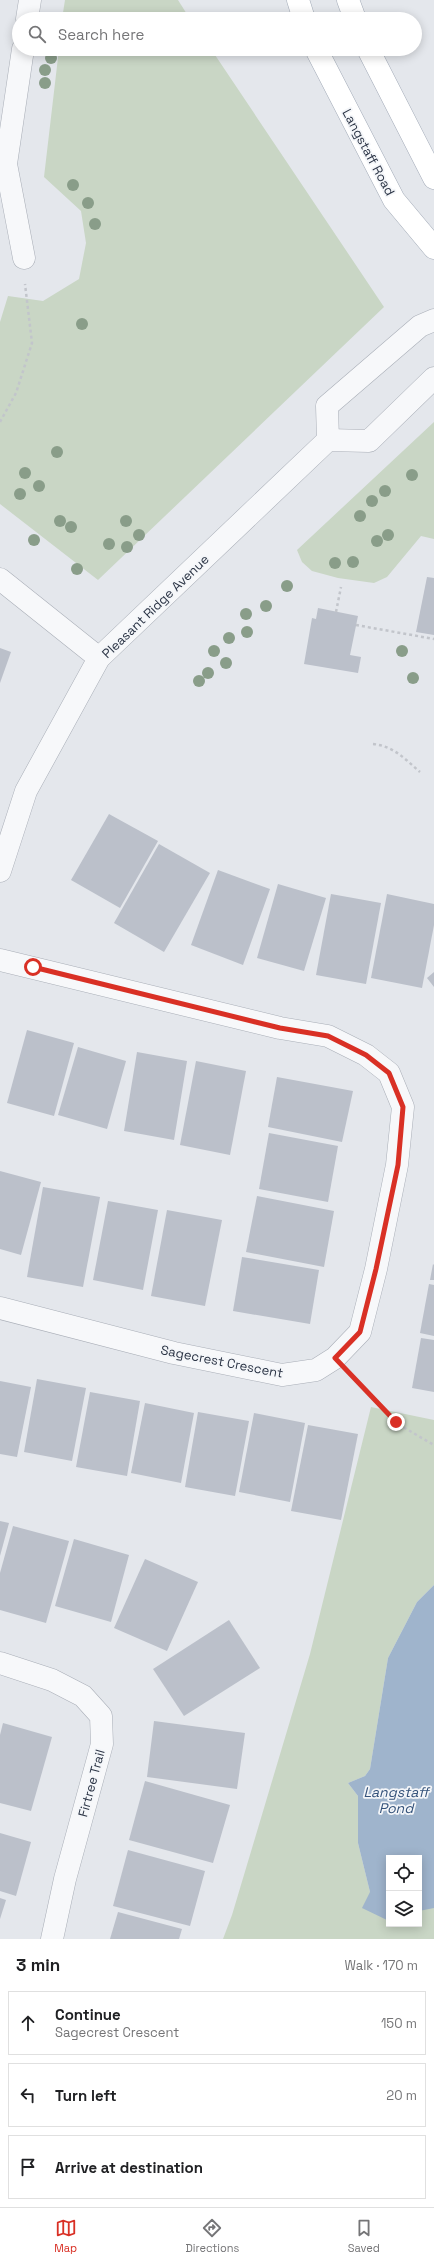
<!DOCTYPE html>
<html lang="en">
<head>
<meta charset="utf-8">
<style>
  :root { --surface:#fff; --page:#f2f2f2; --text:#202124; --muted:#757577; --line:#e0e0e0; --accent:#d93025 }
  body { margin:0; font-family:"Space Grotesk",sans-serif; background:var(--page); color:var(--text) }
  .controls { position:absolute; right:12px; bottom:12px; display:grid; overflow:hidden; border-radius:0px; box-shadow:0 2px 10px #0003 }
  .controls button { width:36px; height:36px; display:grid; place-items:center; padding:0; border:0; border-bottom:1px solid var(--line); background:var(--surface); color:var(--text); font:20px sans-serif }
  .stop { position:absolute; width:12px; height:12px; margin:-9px; border:3px solid #d93025; border-radius:50%; background:#fff }
  .stop.end { background:#d93025; border-color:#fff; box-shadow:0 1px 4px #0008 }
  .list { margin:0; padding:0; list-style:none }
  h2 { display:flex; justify-content:space-between; align-items:center; height:52px; margin:0; padding:0 16px; font-size:17px }
  h2 small { font-size:13px; font-weight:400; color:var(--muted) }
  .list li { display:grid; grid-template-columns:26px 1fr auto; gap:12px; align-items:center; box-sizing:border-box; height:64px; margin:0 8px 8px; padding:0 8px; border:1px solid var(--line); border-radius:0px }
  .list b { display:block; font-size:15px; white-space:nowrap }
  .list p { margin:0; font-size:13px; white-space:nowrap; color:var(--muted) }
  .list em { font-size:13px; font-style:normal; color:var(--muted) }
  .icon { flex:none; width:22px; height:22px; fill:none; stroke:currentColor; stroke-width:2; stroke-linecap:round; stroke-linejoin:round }
  .map { position:relative; flex:none; width:434px; height:1939px; overflow:hidden }
  .search { position:absolute; background:var(--surface); box-shadow:0 2px 10px #0003; left:12px; right:12px; top:12px; height:44px; display:flex; align-items:center; gap:10px; box-sizing:border-box; padding:0 14px; border-radius:22px; color:var(--muted); font-size:15px }
  .sheet { height:268px; background:var(--surface) }
  nav { display:flex; justify-content:space-around; align-items:center; box-sizing:border-box; height:56px; border-top:1px solid var(--line); background:var(--surface); font-size:11px; color:var(--muted) }
  nav a { display:grid; justify-items:center; gap:2px }
  nav .on { color:var(--accent) }
  .map>svg:first-child { display:block }
</style>
</head>
<body>
<div class="map">
<svg width="434" height="1939" viewBox="0 0 434 1939">
  <rect width="100%" height="100%" fill="#e4e7ec"/>
  <g fill="#c9d6c5">
    <polygon points="65,0 178,0 190,19 62,19"/>
    <polygon points="59,49 211,49 384,307 98,580 0,504 0,322 8,296 43,301 79,279 86,243 81,211 44,177"/>
    <polygon points="434,422 434,539 421,536 387,577 374,583 338,578 312,571 302,562 297,550"/>
    <polygon points="371,1407 434,1420 434,1585 417,1602 388,1658 370,1769 365,1776 348,1783 358,1796 358,1843 370,1892 389,1915 389,1924 419,1924 419,1910 434,1907 434,1939 223,1939 232,1915 310,1654"/>
  </g>
  <polygon fill="#9fb4cc" points="434,1585 434,1908 419,1911 419,1858 389,1858 389,1921 362,1908 370,1892 358,1843 358,1796 348,1783 365,1776 370,1769 388,1658 417,1602"/>
  <g fill="#bbc0ca">
    <polygon points="427,577 434,578 434,635 416,632"/>
    <polygon points="318,608 358,616 350,655 361,657 358,673 304,664 312,618 316,619"/>
    <polygon points="0,648 11,652 0,683"/>
    <polygon points="109,814 158,841 120,908 71,880"/>
    <polygon points="159,844 210,873 164,952 114,923"/>
    <polygon points="218,870 270,889 243,965 191,945"/>
    <polygon points="278,884 326,898 304,971 257,958"/>
    <polygon points="331,894 381,903 366,984 316,975"/>
    <polygon points="387,894 434,904 434,925 422,988 371,978"/>
    <polygon points="434,972 434,987 427,978"/>
    <polygon points="27,1030 74,1043 54,1116 7,1103"/>
    <polygon points="78,1047 126,1061 107,1129 58,1115"/>
    <polygon points="137,1052 187,1061 174,1140 124,1131"/>
    <polygon points="196,1061 246,1071 230,1155 180,1145"/>
    <polygon points="277,1077 353,1091 342,1142 268,1127"/>
    <polygon points="269,1133 338,1146 328,1202 259,1189"/>
    <polygon points="0,1171 41,1182 21,1255 0,1249"/>
    <polygon points="43,1187 100,1197 83,1287 27,1277"/>
    <polygon points="257,1196 334,1211 324,1267 246,1252"/>
    <polygon points="108,1201 158,1210 143,1290 93,1280"/>
    <polygon points="167,1210 222,1220 205,1306 151,1296"/>
    <polygon points="242,1257 319,1270 310,1324 233,1311"/>
    <polygon points="433,1264 434,1265 434,1280 430,1280"/>
    <polygon points="429,1284 434,1285 434,1336 420,1333"/>
    <polygon points="421,1338 434,1340 434,1392 412,1388"/>
    <polygon points="37,1379 86,1388 72,1461 24,1452"/>
    <polygon points="0,1381 31,1387 17,1457 0,1454"/>
    <polygon points="90,1392 140,1401 127,1476 76,1467"/>
    <polygon points="145,1403 194,1413 181,1483 131,1473"/>
    <polygon points="198,1412 249,1421 235,1496 185,1487"/>
    <polygon points="254,1413 305,1423 290,1502 239,1492"/>
    <polygon points="308,1425 358,1434 341,1520 291,1511"/>
    <polygon points="0,1521 9,1523 0,1556"/>
    <polygon points="13,1526 69,1541 46,1623 0,1610 0,1573"/>
    <polygon points="74,1539 129,1555 111,1622 55,1606"/>
    <polygon points="145,1559 198,1582 167,1651 114,1628"/>
    <polygon points="229,1620 260,1668 184,1716 153,1669"/>
    <polygon points="154,1721 245,1733 237,1789 147,1777"/>
    <polygon points="3,1723 52,1737 31,1811 0,1803 0,1735"/>
    <polygon points="145,1781 230,1805 213,1863 129,1840"/>
    <polygon points="0,1833 31,1842 16,1896 0,1891"/>
    <polygon points="128,1850 205,1871 190,1926 113,1906"/>
    <polygon points="0,1898 6,1900 0,1919"/>
    <polygon points="118,1912 182,1929 179,1939 110,1939"/>
  </g>
  <g fill="none" stroke-linecap="round" stroke-linejoin="round">
    <g stroke="#a9aeb7" stroke-width="23">
      <g id="minor">
        <polyline points="27,19 30,0"/>
        <polyline points="23,49 6,164 24,258"/>
        <polyline points="328,440 327,406 420,326 434,320"/>
        <polyline points="0,579 99,658"/>
        <polyline points="0,871 26,791 99,658 328,440 369,441 434,378"/>
        <polyline points="0,960 280,1028 328,1036 366,1055 389,1073 403,1107 397,1165 376,1269 360,1332 335,1358 316,1370 282,1375 174,1353 0,1308"/>
        <polyline points="0,1663 52,1680 83,1696 101,1716 102,1744 65,1879 52,1939"/>
      </g>
    </g>
    <g stroke="#a3abb8" stroke-width="23">
      <g id="major">
        <polyline points="298,0 304,19"/>
        <polyline points="348,0 355,19"/>
        <polyline points="316,49 394,200 434,248"/>
        <polyline points="368,49 434,178"/>
      </g>
    </g>
    <g stroke="#c2c5cb" stroke-width="2.5" stroke-dasharray="3 3" stroke-linecap="butt">
      <polyline points="0,422 16,393 32,343 25,284"/>
      <polyline points="336,612 341,587"/>
      <polyline points="356,625 434,639"/>
      <path d="M 373,744 C 394,746 406,760 420,772"/>
      <polyline points="353,1377 396,1423 434,1445"/>
    </g>
    <use href="#minor" stroke="#f7f8fa" stroke-width="22"/>
    <use href="#major" stroke="#fff" stroke-width="22"/>
  </g>
  <g fill="#899d89">
    <circle cx="51" cy="58" r="6"/>
    <circle cx="45" cy="70" r="6"/>
    <circle cx="45" cy="83" r="6"/>
    <circle cx="73" cy="185" r="6"/>
    <circle cx="88" cy="203" r="6"/>
    <circle cx="95" cy="224" r="6"/>
    <circle cx="82" cy="324" r="6"/>
    <circle cx="57" cy="452" r="6"/>
    <circle cx="25" cy="473" r="6"/>
    <circle cx="412" cy="475" r="6"/>
    <circle cx="39" cy="486" r="6"/>
    <circle cx="385" cy="491" r="6"/>
    <circle cx="20" cy="494" r="6"/>
    <circle cx="372" cy="501" r="6"/>
    <circle cx="360" cy="516" r="6"/>
    <circle cx="60" cy="521" r="6"/>
    <circle cx="126" cy="521" r="6"/>
    <circle cx="71" cy="527" r="6"/>
    <circle cx="139" cy="535" r="6"/>
    <circle cx="388" cy="535" r="6"/>
    <circle cx="34" cy="540" r="6"/>
    <circle cx="377" cy="541" r="6"/>
    <circle cx="109" cy="544" r="6"/>
    <circle cx="127" cy="547" r="6"/>
    <circle cx="353" cy="562" r="6"/>
    <circle cx="335" cy="563" r="6"/>
    <circle cx="77" cy="569" r="6"/>
    <circle cx="287" cy="586" r="6"/>
    <circle cx="266" cy="606" r="6"/>
    <circle cx="246" cy="614" r="6"/>
    <circle cx="247" cy="632" r="6"/>
    <circle cx="229" cy="638" r="6"/>
    <circle cx="214" cy="651" r="6"/>
    <circle cx="402" cy="651" r="6"/>
    <circle cx="226" cy="663" r="6"/>
    <circle cx="208" cy="673" r="6"/>
    <circle cx="413" cy="678" r="6"/>
    <circle cx="199" cy="681" r="6"/>
  </g>
  <g fill="none" stroke-linecap="round" stroke-linejoin="round">
    <polyline stroke="#d93025" stroke-width="5" points="33,967 280,1028 328,1036 366,1055 389,1073 403,1107 398,1165 376,1269 360,1332 335,1358 396,1422"/>
  </g>
  <g text-anchor="middle" stroke-width="3.5" stroke-linejoin="round" paint-order="stroke">
    <g font-size="13" fill="#2b3445" stroke="#f4f6f9">
      <text transform="translate(369 152) rotate(62)" y="5">Langstaff Road</text>
      <text transform="translate(155 606) rotate(-44)" y="5">Pleasant Ridge Avenue</text>
      <text transform="translate(222 1361) rotate(11)" y="5">Sagecrest Crescent</text>
      <text transform="translate(91 1783) rotate(-75)" y="5">Firtree Trail</text>
    </g>
    <g font-size="14" font-style="italic" fill="#34527a" stroke="#f4f6f9">
      <text x="396" y="1797">Langstaff<tspan x="396" dy="16">Pond</tspan></text>
    </g>
  </g>
</svg>
<div class="controls">
<button><svg class="icon" aria-label="locate" viewBox="0 0 24 24"><circle cx="12" cy="12" r="6"/><path d="M12 2v4M12 18v4M2 12h4M18 12h4"/></svg></button>
<button><svg class="icon" aria-label="layers" viewBox="0 0 24 24"><path d="M12 4l9 5-9 5-9-5zM3 14l9 5 9-5"/></svg></button>
</div>
<div class="stop" style="left:33px;top:967px"></div>
<div class="stop end" style="left:396px;top:1422px"></div>
<div class="search"><svg class="icon" aria-label="search" viewBox="0 0 24 24"><circle cx="10" cy="10" r="6"/><path d="M15 15l6 6"/></svg>Search here</div>
</div>
<section class="sheet">
<h2>3 min<small>Walk · 170 m</small></h2>
<ul class="list">
<li><svg class="icon" aria-label="ahead" viewBox="0 0 24 24"><path d="M12 20V5M6 11l6-6 6 6"/></svg><div><b>Continue</b><p>Sagecrest Crescent</p></div><em>150 m</em></li>
<li><svg class="icon" aria-label="left" viewBox="0 0 24 24"><path d="M17 20v-9H6M10 6l-5 5 5 5"/></svg><div><b>Turn left</b></div><em>20 m</em></li>
<li><svg class="icon" aria-label="arrive" viewBox="0 0 24 24"><path d="M6 21V4h12l-3 4 3 4H6"/></svg><div><b>Arrive at destination</b></div></li>
</ul>
</section>
<nav>
<a class="on"><svg class="icon" aria-label="map" viewBox="0 0 24 24"><path d="M3 6l6-2 6 2 6-2v14l-6 2-6-2-6 2zM9 4v14M15 6v14"/></svg>Map</a>
<a><svg class="icon" aria-label="directions" viewBox="0 0 24 24"><path d="M12 3l9 9-9 9-9-9zM9 14v-3h6M13 9l2 2-2 2"/></svg>Directions</a>
<a><svg class="icon" aria-label="saved" viewBox="0 0 24 24"><path d="M7 4h10v16l-5-4-5 4z"/></svg>Saved</a>
</nav>
</body>
</html>
